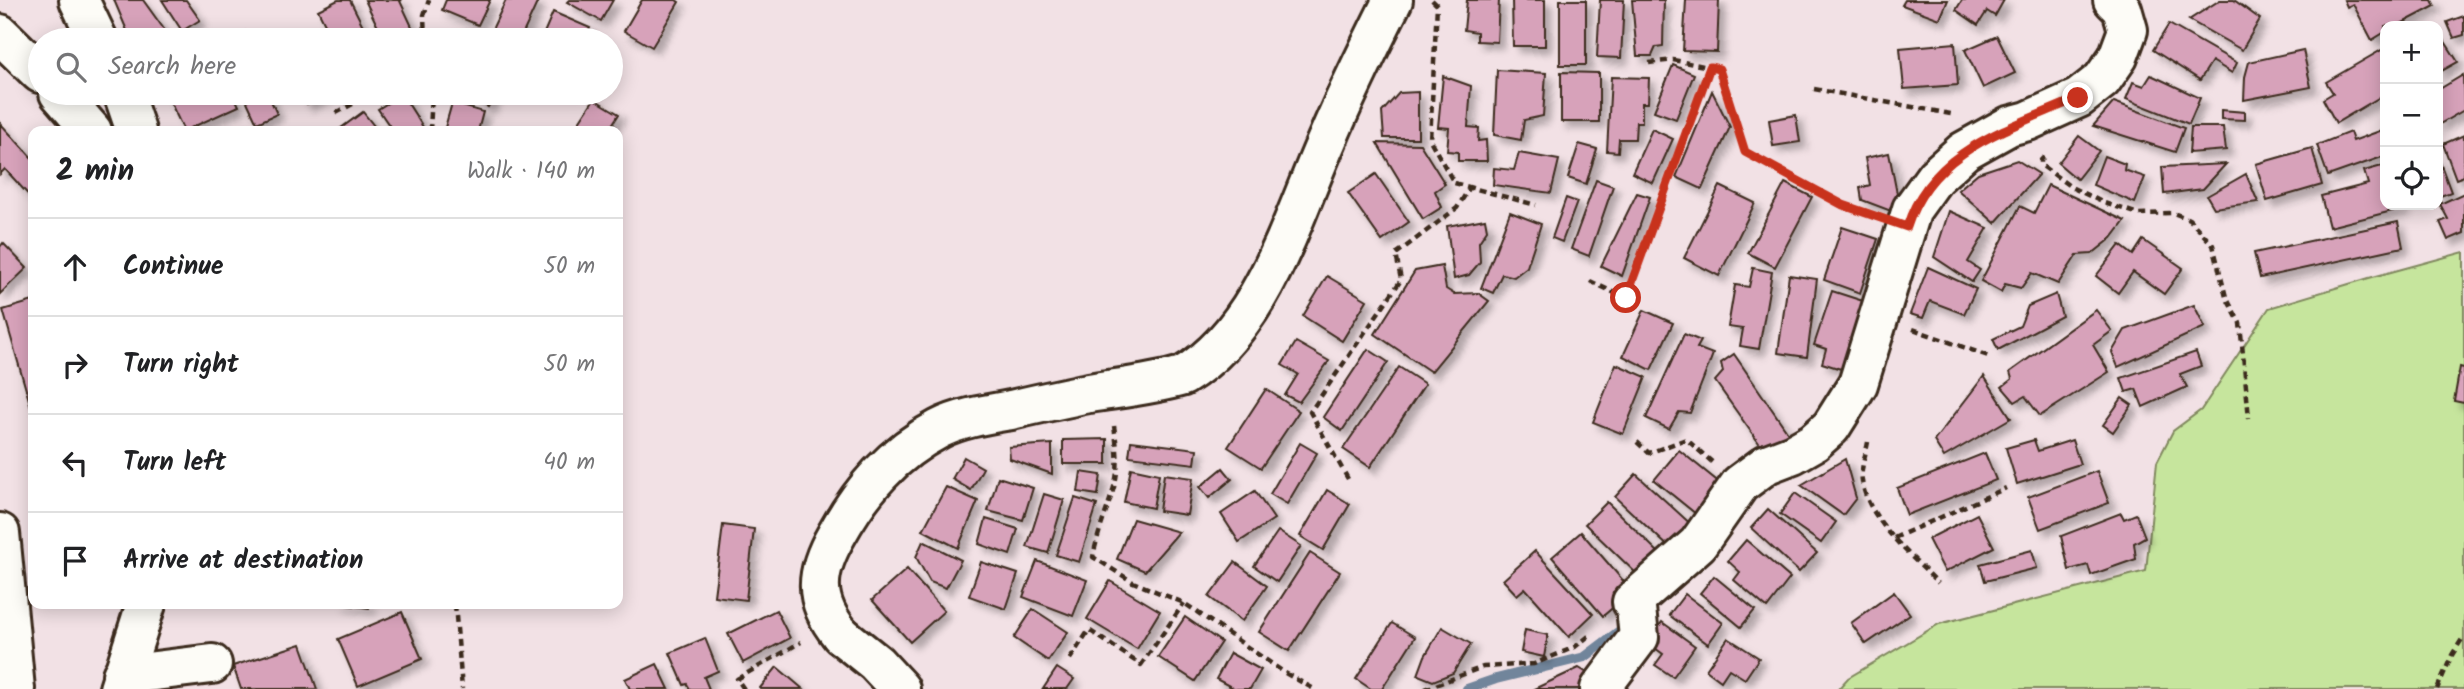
<!DOCTYPE html>
<html lang="en">
<head>
<meta charset="utf-8">
<style>
  :root { --surface:#fff; --page:#f6f6f6; --text:#202124; --muted:#757577; --line:#e0e0e0 }
  body { margin:0; font-family:Kalam,sans-serif; background:var(--page); color:var(--text) }
  .controls { position:absolute; right:21px; top:21px; display:grid; overflow:hidden; border-radius:14px; box-shadow:0 4px 18px #0003 }
  .controls button { width:63px; height:63px; display:grid; place-items:center; padding:0; border:0; border-bottom:2px solid var(--line); background:var(--surface); color:var(--text); font:35px sans-serif }
  .stop { position:absolute; width:21px; height:21px; margin:-16px; border:5px solid #c8321e; border-radius:50%; background:#fff }
  .stop.end { background:#c8321e; border-color:#fff; box-shadow:0 2px 7px #0008 }
  .list { margin:0; padding:0; list-style:none }
  h2 { display:flex; justify-content:space-between; align-items:center; height:91px; margin:0; padding:0 28px; font-size:30px }
  h2 small { font-size:23px; font-weight:400; color:var(--muted) }
  .list li { display:grid; grid-template-columns:46px 1fr auto; gap:21px; align-items:center; box-sizing:border-box; height:98px; padding:0 28px; border-top:2px solid var(--line) }
  .list b { display:block; font-size:26px; white-space:nowrap }
  .list em { font-size:23px; font-style:normal; color:var(--muted) }
  .icon { flex:none; width:38px; height:38px; fill:none; stroke:currentColor; stroke-width:2; stroke-linecap:round; stroke-linejoin:round }
  .map { position:relative; flex:none; width:2464px; height:689px; overflow:hidden }
  .search { position:absolute; background:var(--surface); box-shadow:0 4px 18px #0003; left:28px; top:28px; width:595px; height:77px; display:flex; align-items:center; gap:18px; box-sizing:border-box; padding:0 24px; border-radius:38px; color:var(--muted); font-size:26px }
  .panel { position:absolute; background:var(--surface); box-shadow:0 4px 18px #0003; left:28px; top:126px; width:595px; height:483px; border-radius:14px }
  .map>svg:first-child { display:block }
</style>
</head>
<body>
<div class="map">
<svg width="2464" height="689" viewBox="0 0 2464 689">
  <defs>
    <filter id="shadow"><feDropShadow dx="6" dy="6" stdDeviation="3.5" flood-color="#0004"/></filter>
  </defs>
  <rect width="100%" height="100%" fill="#f2e1e5"/>
  <filter id="ink" filterUnits="userSpaceOnUse"><feTurbulence type="fractalNoise" baseFrequency=".0143" numOctaves="2"/><feDisplacementMap in="SourceGraphic" scale="14" xChannelSelector="R" yChannelSelector="G"/><feConvolveMatrix kernelMatrix="1 2 1 2 8 2 1 2 1" color-interpolation-filters="sRGB"/></filter>
  <g filter="url(#ink)">
    <polygon fill="#c6e59d" stroke="#80885e" stroke-width="2" points="2464,252 2464,689 1838,689 1848,678 1939,624 2146,571 2157,462 2173,431 2201,410 2269,308 2369,278"/>
    <g fill="none" stroke-linecap="round" stroke-linejoin="round">
      <polyline stroke="#71859b" stroke-width="10" points="1467,689 1496,679 1585,657 1630,623"/>
    </g>
    <g fill="#d7a2ba" stroke="#3b2a1e" stroke-width="2" filter="url(#shadow)">
      <polygon points="114,0 143,0 166,32 153,40 131,40"/>
      <polygon points="162,0 186,0 200,20 182,31"/>
      <polygon points="338,0 350,0 370,40 333,40 318,10"/>
      <polygon points="365,0 402,0 400,1 415,33 406,37 407,40 384,40"/>
      <polygon points="446,0 490,0 478,25 442,10"/>
      <polygon points="506,0 538,1 520,40 487,40"/>
      <polygon points="569,0 613,0 601,21 567,2"/>
      <polygon points="642,0 676,0 679,2 652,47 624,31"/>
      <polygon points="1467,0 1499,0 1497,42 1477,41 1477,32 1464,30"/>
      <polygon points="1512,0 1545,0 1545,46 1513,46"/>
      <rect x="1560" y="0" width="26" height="65"/>
      <polygon points="1600,0 1624,0 1621,58 1597,57"/>
      <polygon points="1632,0 1664,0 1663,46 1656,47 1652,56 1637,56"/>
      <polygon points="1686,0 1719,0 1717,52 1683,51"/>
      <polygon points="1905,0 1948,0 1940,19 1902,5"/>
      <polygon points="1962,0 2004,0 1995,16 1987,11 1978,25 1956,10"/>
      <polygon points="2220,0 2234,0 2260,19 2242,50 2189,20"/>
      <polygon points="2344,0 2432,0 2435,6 2397,26 2385,26 2385,32 2372,40 2353,4 2347,7"/>
      <polygon points="553,12 590,28 585,40 541,40"/>
      <polygon points="2464,16 2464,35 2454,38 2447,22"/>
      <polygon points="2169,24 2237,63 2232,73 2212,61 2200,80 2153,50"/>
      <polygon points="245,31 250,40 234,40 232,37"/>
      <polygon points="303,31 308,40 287,40"/>
      <polygon points="1997,36 2015,73 1983,88 1965,50"/>
      <polygon points="2444,40 2458,62 2438,73 2438,44"/>
      <polygon points="1955,43 1958,85 1904,89 1900,48"/>
      <polygon points="2385,48 2385,94 2336,123 2323,99 2333,93 2326,82"/>
      <polygon points="2303,50 2311,87 2244,100 2245,77 2249,62"/>
      <polygon points="1673,65 1694,74 1676,119 1654,111"/>
      <polygon points="1497,70 1546,73 1543,116 1524,120 1521,140 1494,135"/>
      <polygon points="1561,72 1599,73 1599,122 1561,122"/>
      <polygon points="2151,75 2200,98 2189,124 2126,99 2133,82 2144,86"/>
      <polygon points="2463,75 2464,110 2438,125 2438,90"/>
      <polygon points="1443,76 1471,86 1468,127 1479,128 1478,141 1486,140 1487,161 1458,161 1458,152 1447,151 1449,128 1438,127"/>
      <polygon points="1611,77 1649,78 1648,103 1642,103 1642,122 1636,122 1635,139 1619,139 1618,152 1607,151"/>
      <polygon points="1712,91 1730,127 1702,189 1676,177"/>
      <polygon points="1418,92 1418,138 1384,138 1382,112 1399,93"/>
      <polygon points="166,93 233,93 239,106 184,131"/>
      <polygon points="243,93 271,93 268,94 277,114 257,123"/>
      <polygon points="301,93 329,93 307,104"/>
      <polygon points="465,93 496,93 488,107"/>
      <polygon points="402,94 423,127 416,131 393,131 378,109"/>
      <polygon points="594,99 619,114 608,131 573,131"/>
      <polygon points="2114,102 2184,128 2175,152 2093,126"/>
      <polygon points="452,103 483,112 478,131 444,131"/>
      <polygon points="2221,110 2245,112 2245,120 2221,119"/>
      <polygon points="363,112 378,131 337,131"/>
      <polygon points="1796,115 1800,142 1773,146 1769,120"/>
      <polygon points="0,123 33,159 33,200 5,169 0,174"/>
      <polygon points="2191,127 2223,127 2226,150 2189,153"/>
      <polygon points="1652,129 1673,139 1653,183 1632,173"/>
      <polygon points="2385,129 2385,156 2328,176 2317,145 2350,132 2353,141"/>
      <polygon points="2464,135 2464,176 2456,179 2443,144"/>
      <polygon points="2079,136 2099,151 2077,179 2058,163"/>
      <polygon points="1377,143 1420,144 1445,184 1435,191 1442,207 1423,219"/>
      <polygon points="1579,144 1597,149 1586,184 1568,178"/>
      <polygon points="2312,148 2322,185 2267,201 2256,164"/>
      <polygon points="1519,153 1559,160 1551,193 1493,185 1494,168 1514,170"/>
      <polygon points="1889,153 1900,209 1891,211 1862,200 1860,188 1870,185 1865,158"/>
      <polygon points="2104,156 2125,164 2124,170 2145,177 2135,203 2093,185"/>
      <polygon points="2438,157 2451,192 2438,197"/>
      <polygon points="2017,160 2039,174 1995,223 1958,190 1978,173"/>
      <polygon points="2226,164 2203,189 2164,194 2162,167"/>
      <polygon points="2382,166 2385,175 2385,205 2404,205 2404,208 2329,227 2321,196 2368,184 2364,171"/>
      <polygon points="1376,174 1409,222 1382,241 1348,193"/>
      <polygon points="2246,174 2258,202 2214,208 2207,196"/>
      <polygon points="1596,180 1613,186 1589,256 1571,249"/>
      <polygon points="1785,183 1812,197 1775,267 1748,253"/>
      <polygon points="2048,185 2125,221 2112,238 2092,254 2077,255 2058,284 2032,273 2021,288 2005,284 2001,292 1981,281 2020,206 2034,213"/>
      <polygon points="1720,186 1755,203 1719,276 1684,258"/>
      <polygon points="1637,193 1650,197 1622,276 1601,266"/>
      <polygon points="2464,193 2464,233 2448,240 2440,222 2448,219 2440,204"/>
      <polygon points="1566,198 1577,202 1562,242 1552,238"/>
      <polygon points="1949,211 1988,228 1968,262 1980,270 1972,282 1934,257"/>
      <polygon points="1510,212 1541,224 1527,267 1514,277 1502,274 1493,293 1481,288"/>
      <polygon points="1485,219 1487,230 1479,242 1480,262 1469,275 1454,279 1447,226"/>
      <polygon points="2398,222 2403,247 2260,278 2254,253"/>
      <polygon points="1842,227 1878,239 1860,293 1824,280"/>
      <polygon points="2143,240 2183,268 2164,294 2133,272 2118,293 2096,276 2120,245 2133,255"/>
      <polygon points="3,243 27,268 0,294 0,247"/>
      <polygon points="1442,266 1446,289 1454,294 1478,293 1489,301 1431,372 1375,334 1415,271"/>
      <polygon points="1928,267 1976,289 1964,314 1930,301 1923,318 1910,314"/>
      <polygon points="1753,268 1772,272 1759,349 1740,346 1743,329 1728,327 1735,285 1749,287"/>
      <polygon points="1789,275 1817,279 1807,357 1778,353"/>
      <polygon points="1327,276 1367,300 1342,341 1303,316"/>
      <polygon points="1832,291 1866,302 1844,370 1822,363 1826,349 1814,345"/>
      <polygon points="2056,294 2062,316 1998,350 1993,339 2020,326 2028,306"/>
      <polygon points="33,301 33,414 3,310"/>
      <polygon points="2194,305 2205,327 2118,367 2112,352 2125,330"/>
      <polygon points="1644,310 1673,323 1651,370 1623,356"/>
      <polygon points="2096,310 2112,331 2093,345 2109,372 2040,416 2025,396 2015,402 2002,387 2012,379 2010,372"/>
      <polygon points="1684,334 1701,341 1697,348 1713,354 1690,413 1679,412 1669,429 1646,418"/>
      <polygon points="1296,342 1329,361 1299,402 1285,395 1298,374 1282,365"/>
      <polygon points="1368,349 1388,362 1342,431 1323,417"/>
      <polygon points="2196,352 2201,366 2180,374 2187,387 2143,407 2136,389 2126,392 2121,378"/>
      <polygon points="1734,354 1791,437 1766,453 1715,381 1723,372 1721,363"/>
      <polygon points="1616,364 1646,377 1623,434 1593,422"/>
      <polygon points="1399,367 1425,384 1370,467 1343,449"/>
      <polygon points="2460,367 2464,368 2464,403 2454,401"/>
      <polygon points="1984,376 2011,418 1944,457 1934,441"/>
      <polygon points="1266,389 1299,411 1261,468 1228,447"/>
      <polygon points="2122,398 2132,405 2113,432 2103,425"/>
      <polygon points="1107,439 1107,464 1063,464 1063,440"/>
      <polygon points="2034,440 2038,451 2072,440 2080,464 2017,484 2006,448"/>
      <polygon points="1131,441 1197,449 1195,464 1129,456"/>
      <polygon points="1300,443 1317,453 1287,504 1270,494"/>
      <polygon points="1052,444 1052,474 1010,459 1009,447"/>
      <polygon points="1679,450 1721,484 1696,514 1654,480"/>
      <polygon points="1985,453 1996,480 1907,515 1897,488"/>
      <polygon points="964,457 983,468 971,490 952,479"/>
      <polygon points="1845,459 1856,498 1843,515 1801,485"/>
      <polygon points="1131,468 1159,474 1153,508 1124,502"/>
      <polygon points="1223,468 1232,479 1209,498 1200,487"/>
      <polygon points="2097,471 2109,503 2040,529 2028,497"/>
      <polygon points="1081,472 1101,475 1098,495 1078,492"/>
      <polygon points="1164,474 1193,478 1187,515 1159,511"/>
      <polygon points="1636,474 1694,527 1672,550 1615,497"/>
      <polygon points="998,477 1033,488 1023,520 988,511"/>
      <polygon points="946,487 978,501 958,548 923,530"/>
      <polygon points="1327,490 1350,504 1323,550 1300,536"/>
      <polygon points="1255,491 1274,519 1239,542 1221,514"/>
      <polygon points="1795,493 1836,522 1821,543 1780,514"/>
      <polygon points="1044,494 1064,500 1048,553 1027,547"/>
      <polygon points="1075,498 1097,505 1079,562 1056,555"/>
      <polygon points="1607,502 1662,556 1641,578 1585,524"/>
      <polygon points="1768,509 1817,553 1799,572 1751,528"/>
      <polygon points="2121,513 2124,519 2136,514 2145,537 2134,543 2136,559 2091,575 2088,565 2069,570 2061,536"/>
      <polygon points="1977,514 1994,547 1945,572 1928,539"/>
      <polygon points="986,519 1018,529 1010,555 979,544"/>
      <polygon points="1133,519 1179,532 1145,571 1117,559"/>
      <polygon points="723,525 754,529 746,600 714,596"/>
      <polygon points="1278,531 1301,546 1277,582 1254,566"/>
      <polygon points="1581,532 1632,591 1603,616 1552,557"/>
      <polygon points="1746,540 1790,578 1767,608 1734,580 1740,572 1728,561"/>
      <polygon points="923,541 961,560 946,588 930,582 916,557"/>
      <polygon points="2032,550 2037,568 1985,581 1980,564"/>
      <polygon points="1535,551 1593,614 1569,637 1525,588 1517,595 1503,580"/>
      <polygon points="1310,553 1340,572 1289,651 1259,632"/>
      <polygon points="1037,561 1087,580 1073,616 1023,597"/>
      <polygon points="981,562 1018,574 1006,609 969,596"/>
      <polygon points="1235,562 1267,586 1242,621 1209,597"/>
      <polygon points="907,569 944,611 910,642 872,600"/>
      <polygon points="1714,576 1755,610 1741,627 1700,593"/>
      <polygon points="1110,581 1160,611 1137,649 1087,619"/>
      <polygon points="1894,592 1910,614 1866,644 1851,623"/>
      <polygon points="1685,594 1723,623 1708,644 1669,615"/>
      <polygon points="338,604 370,604 369,608"/>
      <polygon points="1033,609 1068,632 1048,661 1014,638"/>
      <polygon points="776,610 790,638 743,663 728,634"/>
      <polygon points="402,612 422,659 358,686 338,639"/>
      <polygon points="1185,617 1221,642 1195,681 1158,657"/>
      <polygon points="1662,622 1695,646 1673,677 1655,665 1663,654 1648,643"/>
      <polygon points="1392,623 1415,637 1382,689 1371,689 1356,679"/>
      <polygon points="1442,627 1471,644 1453,673 1433,681 1418,675 1425,656"/>
      <polygon points="1525,630 1548,635 1544,657 1521,652"/>
      <polygon points="705,638 718,671 704,677 709,689 690,689 687,684 684,685 670,653"/>
      <polygon points="1728,638 1759,658 1745,679 1729,669 1721,681 1706,670"/>
      <polygon points="301,644 317,689 241,689 233,666"/>
      <polygon points="1230,653 1261,670 1250,689 1235,689 1216,679"/>
      <polygon points="657,664 669,689 630,689 625,679"/>
      <polygon points="777,667 803,689 761,689 760,688"/>
      <polygon points="1057,668 1074,679 1067,689 1043,689"/>
      <polygon points="1579,668 1592,676 1581,689 1534,689"/>
    </g>
    <g fill="none" stroke-linecap="round" stroke-linejoin="round">
      <g stroke="#3b2a1e" stroke-width="44">
        <g id="minor">
          <polyline points="79,0 98,40"/>
          <polyline points="0,34 40,73"/>
          <polyline points="59,93 92,131"/>
          <polyline points="123,93 136,131"/>
          <polyline points="0,533 15,689"/>
          <polyline points="841,635 876,663 900,689"/>
          <polyline points="122,675 212,664"/>
          <polyline points="119,689 146,604"/>
          <polyline points="1600,689 1639,637 1636,608 1632,602 1698,544 1740,484 1767,464 1793,454 1814,442 1831,427 1858,384 1912,209 1935,177 1964,151 2009,126 2028,121 2079,98 2102,80 2118,57 2128,30 2122,9 2113,0"/>
        </g>
      </g>
      <g stroke="#3b2a1e" stroke-width="44">
        <path id="tertiary" d="M 841,635 C 812,600 815,572 837,534 C 862,489 893,453 939,429 C 960,418 988,414 1011,410 C 1037,404 1063,398 1089,393 C 1120,388 1152,385 1183,376 C 1263,328 1291,221 1327,140 C 1347,92 1370,46 1393,0"/>
      </g>
      <g stroke="#3b2a1e" stroke-width="4.5" stroke-dasharray="7 5" stroke-linecap="butt">
        <polyline points="1432,0 1437,5 1430,140 1454,183 1536,205"/>
        <polyline points="425,40 424,15 429,0"/>
        <polyline points="1649,63 1673,60 1719,69 1745,152 1844,205 1873,215"/>
        <polyline points="1814,89 1951,114"/>
        <polyline points="336,113 373,93"/>
        <polyline points="430,131 432,93"/>
        <polyline points="2044,157 2041,160 2041,165 2071,187 2104,203 2139,214 2173,213 2189,219 2213,245 2226,297 2240,323 2249,418"/>
        <polyline points="1590,281 1625,298 1710,67"/>
        <polyline points="1913,329 1991,357"/>
        <path d="M 1114,426 C 1117,446 1120,467 1114,487 C 1107,511 1098,531 1093,557 L 1133,582 L 1184,603 L 1285,673 L 1314,689"/>
        <polyline points="1637,442 1649,453 1686,439 1712,462"/>
        <path d="M 1868,442 C 1866,454 1860,469 1862,481 C 1867,519 1912,556 1938,583"/>
        <polyline points="1348,479 1310,412 1401,280 1396,254 1457,208 1470,187"/>
        <polyline points="1894,538 2006,488"/>
        <polyline points="455,604 462,689"/>
        <polyline points="1070,659 1089,630 1141,665 1184,603"/>
        <polyline points="744,689 737,679 801,642"/>
        <polyline points="1425,689 1483,667 1534,664 1575,647 1590,635"/>
        <polyline points="2437,689 2452,655 2464,636"/>
      </g>
      <use href="#minor" stroke="#fdfcf7" stroke-width="38"/>
      <use href="#tertiary" stroke="#fdfcf7" stroke-width="38"/>
    </g>
  </g>
  <g fill="none" stroke-linecap="round" stroke-linejoin="round" filter="url(#ink)">
    <path stroke="#c8321e" stroke-width="9" d="M 1626,298 L 1710,67 L 1719,69 L 1745,152 L 1843,205 L 1907,227 C 1931,149 2011,128 2078,98"/>
  </g>
</svg>
<div class="controls">
<button>+</button>
<button>−</button>
<button><svg class="icon" aria-label="locate" viewBox="0 0 24 24"><circle cx="12" cy="12" r="6"/><path d="M12 2v4M12 18v4M2 12h4M18 12h4"/></svg></button>
</div>
<div class="stop" style="left:1626px;top:298px"></div>
<div class="stop end" style="left:2078px;top:98px"></div>
<div class="search"><svg class="icon" aria-label="search" viewBox="0 0 24 24"><circle cx="10" cy="10" r="6"/><path d="M15 15l6 6"/></svg>Search here</div>
<section class="panel">
<h2>2 min<small>Walk · 140 m</small></h2>
<ul class="list">
<li><svg class="icon" aria-label="ahead" viewBox="0 0 24 24"><path d="M12 20V5M6 11l6-6 6 6"/></svg><div><b>Continue</b></div><em>50 m</em></li>
<li><svg class="icon" aria-label="right" viewBox="0 0 24 24"><path d="M7 20v-9h11M14 6l5 5-5 5"/></svg><div><b>Turn right</b></div><em>50 m</em></li>
<li><svg class="icon" aria-label="left" viewBox="0 0 24 24"><path d="M17 20v-9H6M10 6l-5 5 5 5"/></svg><div><b>Turn left</b></div><em>40 m</em></li>
<li><svg class="icon" aria-label="arrive" viewBox="0 0 24 24"><path d="M6 21V4h12l-3 4 3 4H6"/></svg><div><b>Arrive at destination</b></div></li>
</ul>
</section>
</div>
</body>
</html>
